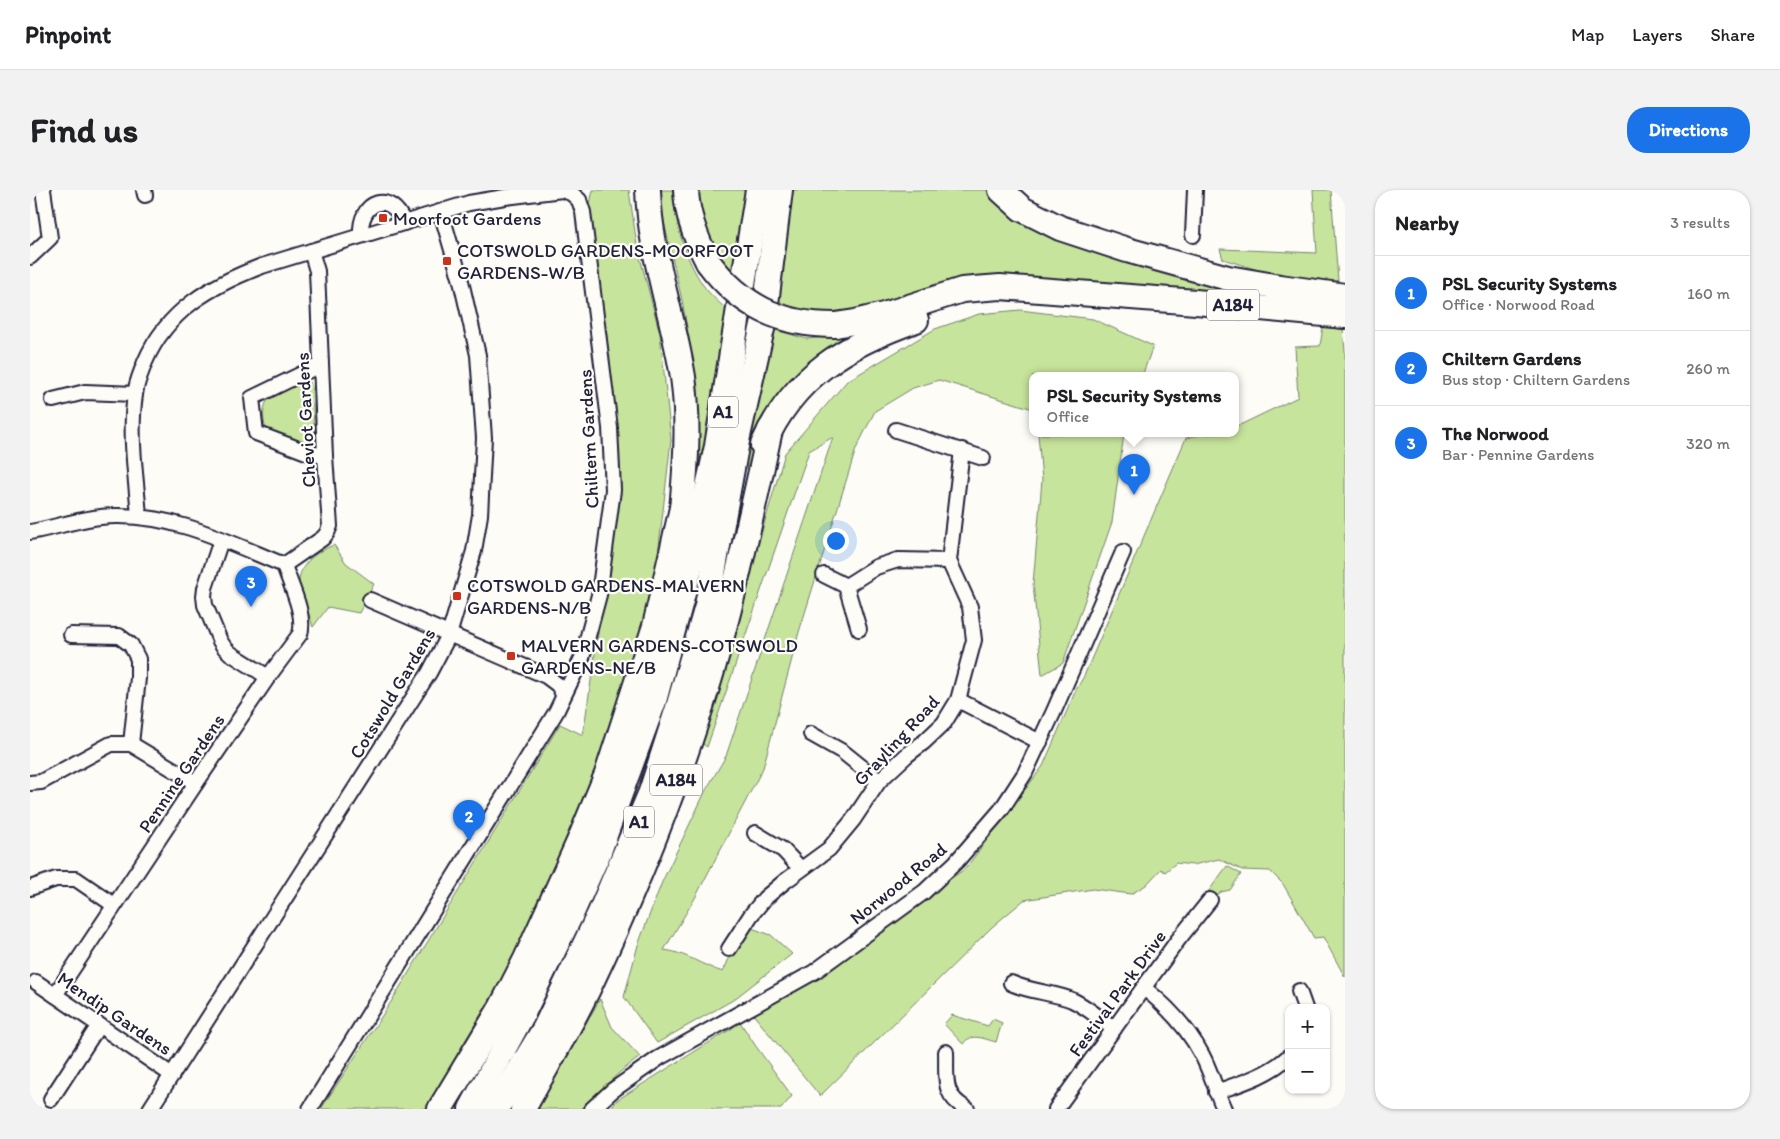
<!DOCTYPE html>
<html lang="en">
<head>
<meta charset="utf-8">
<style>
  :root { --surface:#fff; --page:#f2f2f2; --text:#202124; --muted:#757577; --line:#e0e0e0; --accent:#1a73e8 }
  body { margin:0; font-family:Itim,sans-serif; background:var(--page); color:var(--text) }
  .controls { position:absolute; right:15px; bottom:15px; display:grid; overflow:hidden; border-radius:10px; box-shadow:0 1px 4px #0004 }
  .controls button { width:45px; height:45px; display:grid; place-items:center; padding:0; border:0; border-bottom:1px solid var(--line); background:var(--surface); color:var(--text); font:25px sans-serif }
  .you { position:absolute; left:805px; top:350px; width:18px; height:18px; margin:-12px; border:4px solid #fff; border-radius:50%; background:#1a73e8; box-shadow:0 0 0 8px #1a73e833 }
  .badge { display:grid; place-items:center; width:32px; height:32px; border-radius:50%; background:var(--accent); color:#fff; font-size:16px; font-weight:700 }
  .pin { position:absolute; translate:-50% -41px; filter:drop-shadow(0 1px 2px #0008) }
  .pin::after { content:''; position:absolute; top:26px; width:18px; height:15px; background:inherit; clip-path:polygon(0 0,100% 0,50% 100%) }
  .popup { position:absolute; left:999px; top:182px; width:210px; height:65px; box-sizing:border-box; display:grid; place-content:center; border-radius:10px; background:var(--surface); filter:drop-shadow(0 1px 4px #0005); font-size:16px; white-space:nowrap; color:var(--muted) }
  .popup b { font-size:19px; color:var(--text) }
  .popup::after { content:''; position:absolute; left:50%; top:100%; margin-left:-10px; border:10px solid transparent; border-top-color:var(--surface) }
  .list { margin:0; padding:0; list-style:none }
  h2 { display:flex; justify-content:space-between; align-items:center; height:65px; margin:0; padding:0 20px; font-size:21px }
  h2 small { font-size:16px; font-weight:400; color:var(--muted) }
  .list li { display:grid; grid-template-columns:32px 1fr auto; gap:15px; align-items:center; box-sizing:border-box; height:75px; padding:0 20px; border-top:1px solid var(--line) }
  .list b { display:block; font-size:19px; white-space:nowrap }
  .list p { margin:0; font-size:16px; white-space:nowrap; color:var(--muted) }
  .list em { font-size:16px; font-style:normal; color:var(--muted) }
  .map { position:relative; flex:none; width:1315px; height:919px; overflow:hidden; border-radius:20px }
  header { display:flex; align-items:center; gap:30px; box-sizing:border-box; height:70px; padding:0 25px; background:var(--surface); border-bottom:1px solid var(--line) }
  header strong { font-size:24px }
  nav { display:flex; gap:28px; margin-inline-start:auto; font-size:18px }
  .intro { display:flex; align-items:center; justify-content:space-between; box-sizing:border-box; height:120px; padding:0 30px }
  h1 { margin:0; font-size:35px }
  .button { padding:12px 22px; border-radius:20px; background:var(--accent); color:#fff; font-size:18px; font-weight:700 }
  main { display:flex; gap:30px; padding:0 30px }
  aside { flex:1; background:var(--surface); border-radius:20px; box-shadow:0 1px 4px #0004 }
  .map>svg:first-child { display:block }
</style>
</head>
<body>
<header>
<strong>Pinpoint</strong>
<nav><a>Map</a><a>Layers</a><a>Share</a></nav>
</header>
<div class="intro"><h1>Find us</h1><a class="button">Directions</a></div>
<main>
<div class="map">
<svg width="1315" height="919" viewBox="0 0 1315 919">
  <rect width="100%" height="100%" fill="#fdfcf7"/>
  <filter id="ink" filterUnits="userSpaceOnUse"><feTurbulence type="fractalNoise" baseFrequency=".02" numOctaves="2"/><feDisplacementMap in="SourceGraphic" scale="10" xChannelSelector="R" yChannelSelector="G"/><feConvolveMatrix kernelMatrix="1 2 1 2 8 2 1 2 1" color-interpolation-filters="sRGB"/></filter>
  <g filter="url(#ink)">
    <g fill="#c7e49c" stroke="#74836c">
      <polygon points="563,0 599,0 607,56 630,144 641,250 622,418 586,533 483,770 395,919 291,919 361,812 530,534 553,545 588,308 577,147 557,27"/>
      <path d="M 629,0 L 643,0 C 645,33 654,67 673,95 C 680,105 691,114 700,123 L 668,293 L 664,176 L 652,110 L 629,10 Z"/>
      <polygon points="669,0 718,0 705,88 669,40"/>
      <polygon points="760,0 957,0 974,15 1087,66 1234,107 912,97 813,123 777,123 745,113"/>
      <polygon points="1283,0 1301,0 1308,91 1264,87 1228,80 1193,69 1190,59 1287,63"/>
      <path d="M 990,120 L 1063,129 L 1123,156 L 1112,186 L 1003,186 L 1003,219 L 909,190 L 883,198 L 845,221 L 826,259 L 769,442 L 733,578 L 665,708 L 634,760 C 654,762 673,776 693,782 L 701,764 L 716,736 L 741,745 L 762,764 L 703,810 L 627,853 L 594,807 L 608,755 L 632,692 L 676,600 L 696,566 L 803,247 L 779,261 L 677,557 L 670,552 L 755,263 L 817,191 L 905,139 L 949,124 Z"/>
      <polygon points="1293,137 1313,139 1315,161 1315,787 1293,747 1284,748 1253,694 1240,681 1212,680 1189,669 1163,675 1146,673 1135,682 1131,679 1116,695 1101,704 1063,699 994,710 962,737 790,906 722,823 935,679 1013,576 1046,500 1054,486 1156,248 1173,244 1205,244 1205,236 1212,234 1268,207 1265,157 1290,156"/>
      <polygon points="738,138 777,149 834,143 766,186 739,217 717,278 712,277"/>
      <path d="M 275,191 L 280,193 L 282,197 L 285,254 L 281,258 L 237,242 C 233,233 232,219 237,211 L 269,192 Z"/>
      <polygon points="1008,244 1094,244 1082,332 1033,473 1012,485 1003,394 1012,290"/>
      <path d="M 304,355 L 316,373 L 344,394 L 329,423 L 298,417 L 283,437 C 280,426 269,399 269,390 C 271,372 288,361 304,355 Z"/>
      <polygon points="1197,676 1211,684 1200,700 1191,702 1185,707 1178,702"/>
      <polygon points="570,809 582,837 610,867 590,882 550,919 507,919"/>
      <path d="M 922,825 L 958,836 L 963,829 L 972,833 L 966,852 C 954,849 941,842 933,854 L 914,834 Z"/>
      <polygon points="710,832 725,855 762,906 751,919 580,919 587,910 701,839"/>
    </g>
    <g fill="none" stroke-linecap="round" stroke-linejoin="round">
      <g stroke="#22223b" stroke-width="18">
        <g id="minor">
          <polyline points="114,0 115,5"/>
          <path d="M 331,45 C 329,10 361,0 374,33"/>
          <polyline points="1163,45 1165,0"/>
          <polyline points="0,67 20,48 13,0"/>
          <polyline points="290,175 222,208 226,243 279,263 295,266"/>
          <polyline points="23,210 55,202 105,204"/>
          <polyline points="866,240 953,268"/>
          <path d="M 109,326 C 106,286 99,245 105,205 C 106,193 111,183 115,172 C 137,120 182,95 232,76 L 439,13 L 475,7 L 532,0 L 541,3 L 549,10"/>
          <path d="M 0,342 C 29,337 57,326 86,326 C 146,325 200,353 254,375"/>
          <polyline points="191,350 175,398 174,406 175,415 190,451 194,457 200,463 238,487"/>
          <polyline points="254,375 293,348 297,343 300,336 295,266 287,81 281,61"/>
          <polyline points="794,385 816,396"/>
          <polyline points="340,410 516,486 528,495 533,504"/>
          <polyline points="829,439 816,396 846,377 868,370 919,371"/>
          <polyline points="41,445 89,446 101,455 108,469 108,488 101,554"/>
          <polyline points="928,510 1010,552"/>
          <polyline points="781,544 813,562 849,591"/>
          <polyline points="0,593 11,592 81,554 101,554 166,593"/>
          <polyline points="725,643 753,660 771,679"/>
          <polyline points="0,698 26,689 46,689 84,715"/>
          <polyline points="699,759 721,725 735,708 754,692 799,659 823,630 849,591 877,565 894,552 914,533 928,510 944,450 940,417 919,371 932,260"/>
          <polyline points="6,792 142,885"/>
          <path d="M 981,793 C 1000,802 1022,802 1042,810 C 1057,817 1071,829 1084,839"/>
          <path d="M 1114,798 C 1138,817 1158,838 1172,865 C 1181,882 1186,901 1194,919"/>
          <polyline points="1269,801 1275,818"/>
          <path d="M 25,805 L 166,593 L 238,487 L 270,444 C 276,425 260,394 254,375"/>
          <path d="M 916,862 C 917,887 911,905 937,919"/>
          <path d="M 1186,902 C 1212,893 1239,885 1259,866"/>
          <polyline points="21,909 69,835"/>
          <polyline points="120,919 399,483 419,445 444,361 450,325 454,248 448,165 431,91 411,22"/>
          <polyline points="280,919 526,522 552,468 569,405 583,300 580,238 553,22 549,10"/>
          <polyline points="562,919 583,900 629,868 784,782 894,702 926,672 971,620 995,583 1024,521 1093,362"/>
          <polyline points="1026,919 1148,750 1180,710"/>
        </g>
      </g>
      <g stroke="#22223b" stroke-width="28">
        <g id="trunk">
          <path d="M 618,0 C 620,64 643,125 653,187 C 660,235 655,284 651,332"/>
          <path d="M 656,0 C 657,26 666,49 678,72"/>
          <polyline points="971,0 992,19 1030,38 1097,60 1198,88 1250,97 1315,106"/>
          <polyline points="805,135 825,132 854,125 932,100 970,97 1166,112 1315,126"/>
          <path d="M 733,255 C 763,186 817,154 886,130"/>
          <polyline points="410,919 471,818 496,769 548,654 577,584 625,436 652,318"/>
          <polyline points="441,919 491,827 544,718 568,664 624,511 662,370 687,256 728,0"/>
          <polyline points="466,919 515,838 570,723 621,602 648,518 677,416 707,251 734,130 750,0"/>
          <path d="M 493,919 C 515,879 538,840 558,799 C 600,711 638,619 668,526 C 699,432 719,336 740,240"/>
        </g>
      </g>
      <use href="#minor" stroke="#fdfcf7" stroke-width="14"/>
      <use href="#trunk" stroke="#fdfcf7" stroke-width="24"/>
      <g stroke="#22223b" stroke-width="28" stroke-linecap="butt">
        <path id="trunk-bridge" d="M 678,72 C 711,116 750,135 805,135"/>
      </g>
      <use href="#trunk-bridge" stroke="#fdfcf7" stroke-width="24"/>
    </g>
  </g>
  <g fill="#c8321e" stroke="#fdfcf7" stroke-width="2">
    <rect x="348" y="23" width="10" height="10" rx="2.5"/>
    <rect x="412" y="66" width="10" height="10" rx="2.5"/>
    <rect x="422" y="401" width="10" height="10" rx="2.5"/>
    <rect x="476" y="461" width="10" height="10" rx="2.5"/>
  </g>
  <g text-anchor="middle" stroke-width="4.5" stroke-linejoin="round" paint-order="stroke">
    <g fill="#fdfcf7" stroke="#646373" stroke-width="1">
      <rect x="1177" y="99.5" width="52" height="31" rx="4"/>
      <rect x="678" y="206.5" width="30" height="31" rx="4"/>
      <rect x="620" y="574.5" width="52" height="31" rx="4"/>
      <rect x="594" y="616.5" width="30" height="31" rx="4"/>
    </g>
    <g font-size="18" font-weight="bold" fill="#22223b">
      <text x="1203" y="121">A184</text>
      <text x="693" y="228">A1</text>
      <text x="646" y="596">A184</text>
      <text x="609" y="638">A1</text>
    </g>
    <g font-size="19" fill="#22223b" stroke="#fdfcf7" text-anchor="start">
      <text x="363" y="35">Moorfoot Gardens</text>
      <text x="427" y="67">COTSWOLD GARDENS-MOORFOOT<tspan x="427" dy="22">GARDENS-W/B</tspan></text>
      <text x="437" y="402">COTSWOLD GARDENS-MALVERN<tspan x="437" dy="22">GARDENS-N/B</tspan></text>
      <text x="491" y="462">MALVERN GARDENS-COTSWOLD<tspan x="491" dy="22">GARDENS-NE/B</tspan></text>
    </g>
    <g font-size="19" fill="#22223b" stroke="#fdfcf7">
      <text transform="translate(275 230) rotate(-93)" y="7">Cheviot Gardens</text>
      <text transform="translate(558 249) rotate(-93)" y="7">Chiltern Gardens</text>
      <text transform="translate(362 503) rotate(-59)" y="7">Cotswold Gardens</text>
      <text transform="translate(866 550) rotate(-47)" y="7">Grayling Road</text>
      <text transform="translate(151 583) rotate(-56)" y="7">Pennine Gardens</text>
      <text transform="translate(868 693) rotate(-39)" y="7">Norwood Road</text>
      <text transform="translate(1087 803) rotate(-54)" y="7">Festival Park Drive</text>
      <text transform="translate(85 823) rotate(34)" y="7">Mendip Gardens</text>
    </g>
  </g>
</svg>
<div class="controls">
<button>+</button>
<button>−</button>
</div>
<div class="you"></div>
<div class="pin badge" style="left:1104px;top:305px">1</div>
<div class="popup"><b>PSL Security Systems</b>Office</div>
<div class="pin badge" style="left:439px;top:651px">2</div>
<div class="pin badge" style="left:221px;top:417px">3</div>
</div>
<aside>
<h2>Nearby<small>3 results</small></h2>
<ul class="list">
<li><span class="badge">1</span><div><b>PSL Security Systems</b><p>Office · Norwood Road</p></div><em>160 m</em></li>
<li><span class="badge">2</span><div><b>Chiltern Gardens</b><p>Bus stop · Chiltern Gardens</p></div><em>260 m</em></li>
<li><span class="badge">3</span><div><b>The Norwood</b><p>Bar · Pennine Gardens</p></div><em>320 m</em></li>
</ul>
</aside>
</main>
</body>
</html>
